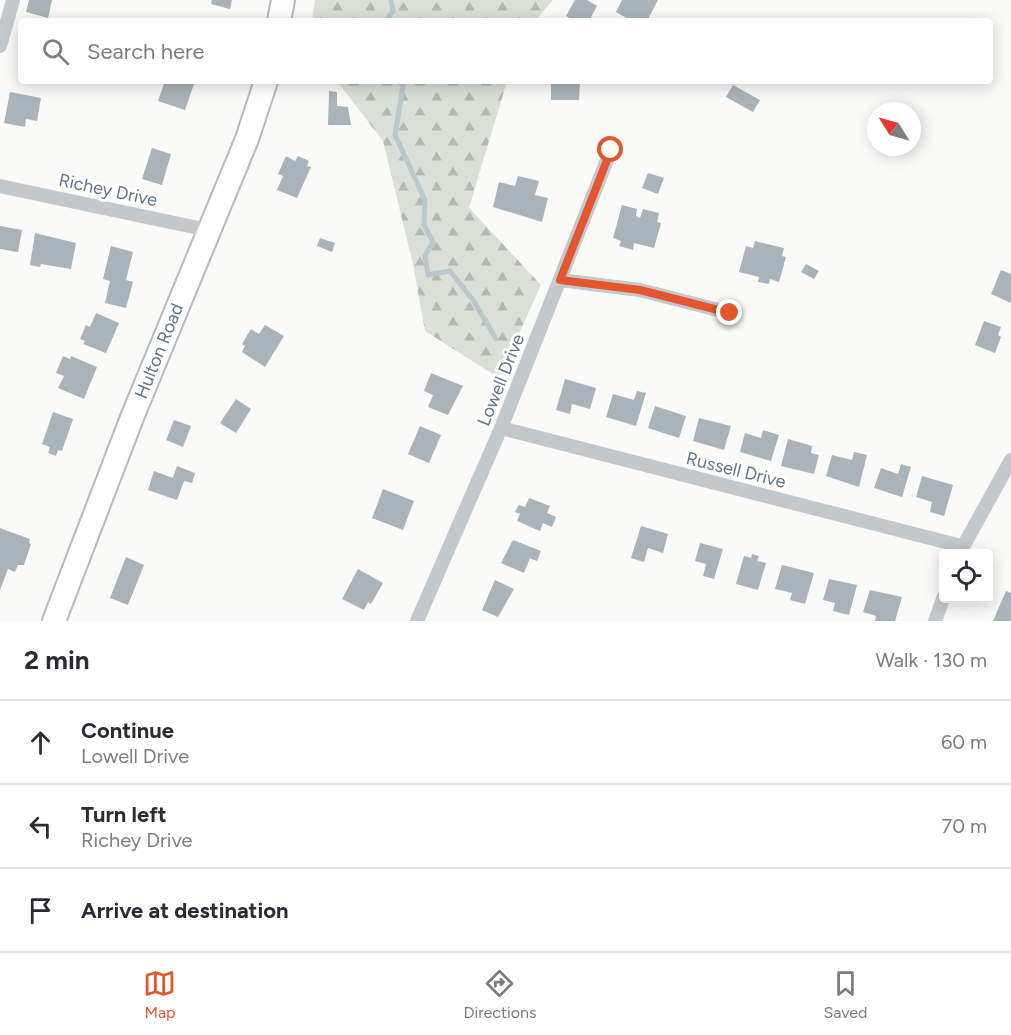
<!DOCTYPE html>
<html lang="en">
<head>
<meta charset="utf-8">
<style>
  :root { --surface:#fff; --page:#f2f2f3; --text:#2b2b33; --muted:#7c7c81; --line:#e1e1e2; --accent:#e4572e }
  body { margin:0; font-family:Figtree,sans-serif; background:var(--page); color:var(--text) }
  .controls { position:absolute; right:18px; bottom:18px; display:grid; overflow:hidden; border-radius:6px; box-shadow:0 3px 15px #0003 }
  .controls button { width:54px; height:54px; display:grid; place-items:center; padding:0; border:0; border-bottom:2px solid var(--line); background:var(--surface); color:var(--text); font:30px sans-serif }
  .compass { position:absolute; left:867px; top:102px; width:54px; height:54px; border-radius:50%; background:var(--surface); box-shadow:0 3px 15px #0003; rotate:307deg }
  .stop { position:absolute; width:18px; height:18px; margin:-14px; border:4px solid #e4572e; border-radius:50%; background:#fff }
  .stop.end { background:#e4572e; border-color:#fff; box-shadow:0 2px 6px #0008 }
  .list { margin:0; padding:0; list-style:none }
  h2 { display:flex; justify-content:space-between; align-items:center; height:78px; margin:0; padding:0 24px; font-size:26px }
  h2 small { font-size:20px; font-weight:400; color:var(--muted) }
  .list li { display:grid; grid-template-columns:39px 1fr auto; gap:18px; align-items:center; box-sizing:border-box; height:84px; padding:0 24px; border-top:2px solid var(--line) }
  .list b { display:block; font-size:22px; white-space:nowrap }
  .list p { margin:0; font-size:20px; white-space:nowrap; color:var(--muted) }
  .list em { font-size:20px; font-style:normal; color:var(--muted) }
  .icon { flex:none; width:33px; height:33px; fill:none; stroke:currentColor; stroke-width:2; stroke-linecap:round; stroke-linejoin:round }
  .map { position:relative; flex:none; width:1011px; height:621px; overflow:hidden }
  .search { position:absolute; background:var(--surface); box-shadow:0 3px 15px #0003; left:18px; right:18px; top:18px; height:66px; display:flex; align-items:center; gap:15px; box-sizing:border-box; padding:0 21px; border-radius:6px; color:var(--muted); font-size:22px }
  .sheet { height:330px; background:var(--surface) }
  nav { display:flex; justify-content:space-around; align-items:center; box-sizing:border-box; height:84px; border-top:2px solid var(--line); background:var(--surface); font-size:16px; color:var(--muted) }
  nav a { display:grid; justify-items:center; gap:3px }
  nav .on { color:var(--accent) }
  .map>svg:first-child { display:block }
</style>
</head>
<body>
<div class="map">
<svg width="1011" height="621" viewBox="0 0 1011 621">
  <defs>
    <pattern id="forest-firs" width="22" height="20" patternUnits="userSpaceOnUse" patternTransform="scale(1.5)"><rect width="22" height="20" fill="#dadfd7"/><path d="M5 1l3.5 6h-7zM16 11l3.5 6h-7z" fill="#b4b9b4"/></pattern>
  </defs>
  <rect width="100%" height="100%" fill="#fafaf8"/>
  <g fill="url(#forest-firs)">
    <polygon points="315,0 553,0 535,21 312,21"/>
    <polygon points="337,81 507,81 469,208 541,285 499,378 425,331 413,264 383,141"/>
  </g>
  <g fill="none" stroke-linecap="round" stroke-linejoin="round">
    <g stroke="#bbc7cb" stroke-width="5">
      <polyline points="381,21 387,19 393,11 391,0"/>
      <polyline points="399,81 403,86 395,135 425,200 424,225 433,242 425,256 428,275 450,271 473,300 496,339"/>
    </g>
  </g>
  <g fill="#aab3b9">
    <polygon points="29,0 52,0 48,18 26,12"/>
    <polygon points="212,0 232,0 230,9 211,4"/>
    <polygon points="575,0 587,0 597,6 589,21 575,21 566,16"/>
    <polygon points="622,0 658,0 647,21 632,21 616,12"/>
    <polygon points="165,81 194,84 185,110 158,101"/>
    <polygon points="551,81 580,81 579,100 551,100"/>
    <polygon points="733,85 760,100 753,112 726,97"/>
    <polygon points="329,91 337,92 337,106 348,107 351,125 328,125"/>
    <polygon points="10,92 41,98 37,121 26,119 25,127 4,123"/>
    <polygon points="152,148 171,154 162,185 142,179"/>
    <polygon points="286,156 295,161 298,156 309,161 307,166 311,167 297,198 277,190 283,176 278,174"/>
    <polygon points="648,173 664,178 658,194 642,188"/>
    <polygon points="518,176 539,181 535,195 548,198 542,222 493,207 499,182 515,186"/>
    <polygon points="622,205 637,209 636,216 640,218 643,209 659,213 657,222 661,223 654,248 634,243 633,250 619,246 621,241 613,238"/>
    <polygon points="0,226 22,230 18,252 0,249"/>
    <polygon points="35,233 76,243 71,269 41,264 40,267 30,265"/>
    <polygon points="320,238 335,243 332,252 317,246"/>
    <polygon points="755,241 784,248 782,256 786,257 779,282 770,279 769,284 758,282 759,277 739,272 746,246 753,248"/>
    <polygon points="111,246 133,252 126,280 133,282 126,308 105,303 110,281 103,279"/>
    <polygon points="806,264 819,271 814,279 801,272"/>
    <polygon points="1001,270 1011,274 1011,303 991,294"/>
    <polygon points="96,313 119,323 106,353 83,344 85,341 80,339 86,325 90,327"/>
    <polygon points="984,321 1001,327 998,335 1001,337 995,353 975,345"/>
    <polygon points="265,325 284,336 265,367 242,352 245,346 242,344 251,329 259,334"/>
    <polygon points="63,356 70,359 71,356 97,367 84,399 58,388 64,376 56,373"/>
    <polygon points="431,373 463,386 448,415 428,407 433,395 424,391"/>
    <polygon points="565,379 596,388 590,409 572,404 570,414 556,410"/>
    <polygon points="637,391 646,393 636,426 606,417 613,394 634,400"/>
    <polygon points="236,399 251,409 236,433 220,423"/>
    <polygon points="655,406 686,416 679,438 648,428"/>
    <polygon points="53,412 73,419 62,451 58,450 56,456 48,453 50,447 42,444"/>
    <polygon points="699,418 731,426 724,450 693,441"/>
    <polygon points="174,420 191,426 183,447 166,440"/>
    <polygon points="420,426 441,435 429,463 408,454"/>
    <polygon points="763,430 779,435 771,461 740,452 745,433 761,438"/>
    <polygon points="788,439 812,446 811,453 819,455 814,474 781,466"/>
    <polygon points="854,452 867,455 859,487 826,476 832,455 852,460"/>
    <polygon points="901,464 911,467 902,497 874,488 881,468 898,474"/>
    <polygon points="177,466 195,473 192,483 184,481 177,500 148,490 154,471 173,478"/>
    <polygon points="922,476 953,485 944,516 930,512 932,502 916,497"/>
    <polygon points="383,489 414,501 403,530 372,518"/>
    <polygon points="529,498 550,506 547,513 556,517 552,527 543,523 540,531 517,521 520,514 515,512 519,505 525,507"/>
    <polygon points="641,526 668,534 663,553 648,548 644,562 631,558"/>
    <polygon points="0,528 30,539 29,543 31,544 24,565 18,565 15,572 8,569 0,590"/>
    <polygon points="513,540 541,551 537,561 530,558 524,573 501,563"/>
    <polygon points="700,543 723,549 714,579 703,576 706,564 695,561"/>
    <polygon points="752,554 759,556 757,561 766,563 758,590 736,584 744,556 751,558"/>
    <polygon points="126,557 144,565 128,605 110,598"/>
    <polygon points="782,565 814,573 805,604 790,600 792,593 775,589"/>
    <polygon points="358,569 383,583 371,604 368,602 364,610 342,599"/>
    <polygon points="829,579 857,585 849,615 833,611 835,603 823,600"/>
    <polygon points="495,580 514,589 498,617 482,610"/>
    <polygon points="870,590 902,597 895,621 875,621 876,616 863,612"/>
    <polygon points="1006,591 1011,593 1011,621 993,621"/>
  </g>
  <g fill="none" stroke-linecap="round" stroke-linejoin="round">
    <g stroke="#b5babe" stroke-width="26">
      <g id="primary">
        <polyline points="279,21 283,0"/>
        <polyline points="54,621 133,415 247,139 266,81"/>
      </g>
    </g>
    <g stroke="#c3c8cc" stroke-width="14">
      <polyline points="0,46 13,0"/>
      <polyline points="0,186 208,230"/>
      <polyline points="560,280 640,290 730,313"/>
      <polyline points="501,428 961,546"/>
      <polyline points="959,554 1011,460"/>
      <polyline points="417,621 501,428 611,150"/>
      <polyline points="935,621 944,596"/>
    </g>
    <use href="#primary" stroke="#fff" stroke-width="22"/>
  </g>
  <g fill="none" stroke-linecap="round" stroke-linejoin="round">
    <polyline stroke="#e4572e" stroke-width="8" points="611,150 560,280 640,290 730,313"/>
  </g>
  <g text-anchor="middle" stroke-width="6" stroke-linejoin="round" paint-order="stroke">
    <g font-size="18" fill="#657683" stroke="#fff">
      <text transform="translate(108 190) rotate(12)" y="6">Richey Drive</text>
      <text transform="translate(159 351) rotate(-68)" y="6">Hulton Road</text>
      <text transform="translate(501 380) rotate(-68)" y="6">Lowell Drive</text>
      <text transform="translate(736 470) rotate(14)" y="6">Russell Drive</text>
    </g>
  </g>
</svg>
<div class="controls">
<button><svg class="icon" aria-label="locate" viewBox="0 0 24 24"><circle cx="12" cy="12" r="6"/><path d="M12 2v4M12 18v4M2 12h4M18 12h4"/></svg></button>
</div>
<svg class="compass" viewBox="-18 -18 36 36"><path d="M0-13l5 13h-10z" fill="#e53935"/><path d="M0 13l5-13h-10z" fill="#7c7c81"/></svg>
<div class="stop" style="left:611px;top:150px"></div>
<div class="stop end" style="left:730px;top:313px"></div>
<div class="search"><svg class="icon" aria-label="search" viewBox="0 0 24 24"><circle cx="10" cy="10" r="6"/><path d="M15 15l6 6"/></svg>Search here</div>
</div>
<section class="sheet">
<h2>2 min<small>Walk · 130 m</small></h2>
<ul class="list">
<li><svg class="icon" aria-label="ahead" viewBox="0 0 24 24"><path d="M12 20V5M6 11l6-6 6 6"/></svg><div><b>Continue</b><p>Lowell Drive</p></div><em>60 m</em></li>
<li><svg class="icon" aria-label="left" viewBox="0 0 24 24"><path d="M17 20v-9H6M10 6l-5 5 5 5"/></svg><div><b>Turn left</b><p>Richey Drive</p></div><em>70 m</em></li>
<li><svg class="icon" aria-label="arrive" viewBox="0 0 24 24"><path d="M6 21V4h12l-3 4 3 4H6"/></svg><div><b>Arrive at destination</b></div></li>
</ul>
</section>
<nav>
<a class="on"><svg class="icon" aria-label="map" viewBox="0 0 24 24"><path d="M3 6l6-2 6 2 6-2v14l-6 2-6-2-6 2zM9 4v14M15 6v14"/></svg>Map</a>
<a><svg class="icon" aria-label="directions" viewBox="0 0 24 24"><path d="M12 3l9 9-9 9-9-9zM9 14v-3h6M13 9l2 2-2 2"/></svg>Directions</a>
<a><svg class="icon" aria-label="saved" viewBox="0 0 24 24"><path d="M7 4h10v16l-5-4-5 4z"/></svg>Saved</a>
</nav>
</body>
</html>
